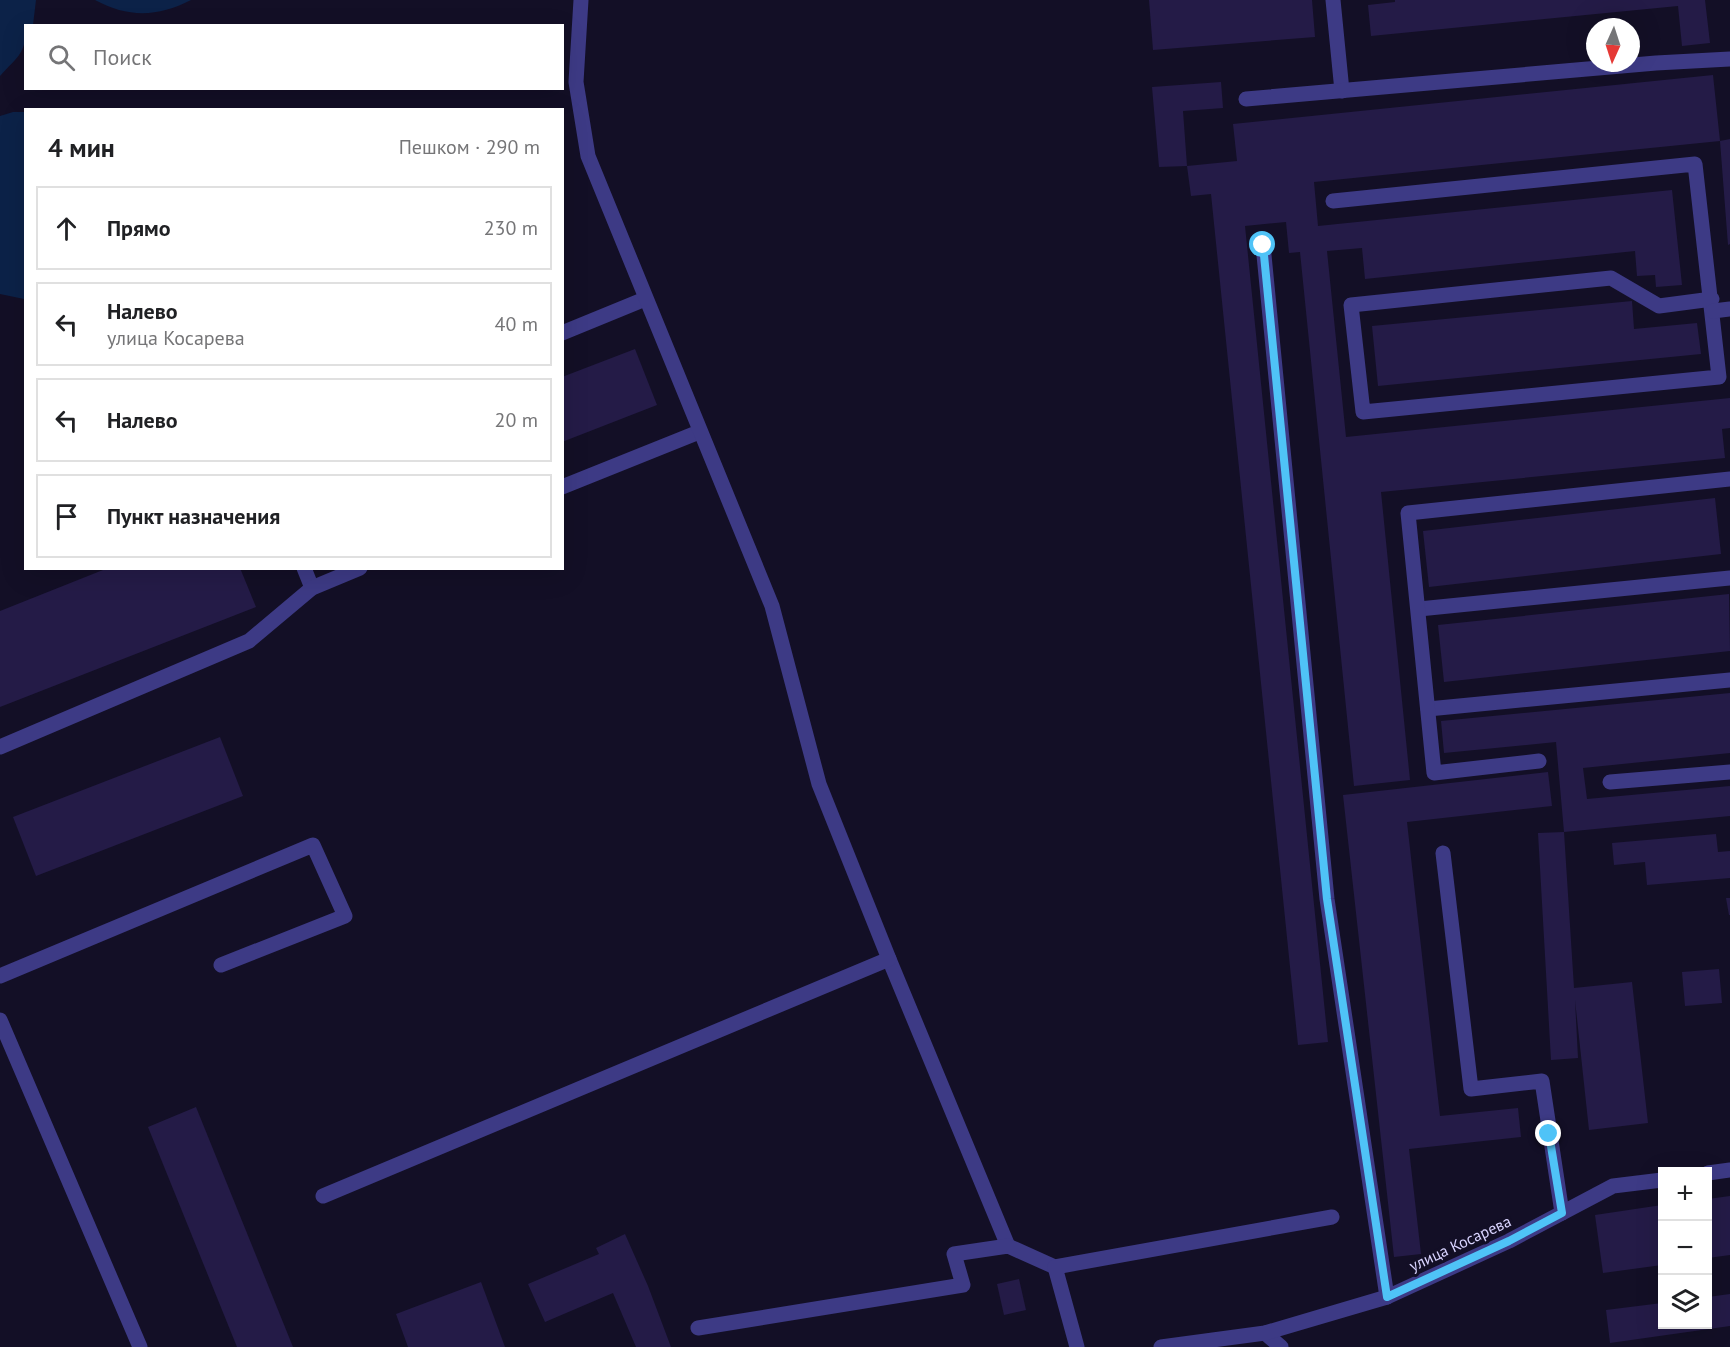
<!DOCTYPE html>
<html lang="ru">
<head>
<meta charset="utf-8">
<style>
  :root { --surface:#fff; --page:#f6f6f6; --text:#202124; --muted:#757577; --line:#e0e0e0 }
  body { margin:0; font-family:"PT Sans",sans-serif; background:var(--page); color:var(--text) }
  .controls { position:absolute; right:18px; bottom:18px; display:grid; overflow:hidden; border-radius:0px; box-shadow:0 6px 24px #0002 }
  .controls button { width:54px; height:54px; display:grid; place-items:center; padding:0; border:0; border-bottom:2px solid var(--line); background:var(--surface); color:var(--text); font:30px sans-serif }
  .compass { position:absolute; left:1586px; top:18px; width:54px; height:54px; border-radius:50%; background:var(--surface); box-shadow:0 6px 24px #0002; rotate:183deg }
  .stop { position:absolute; width:18px; height:18px; margin:-14px; border:4px solid #4fc3f7; border-radius:50%; background:#fff }
  .stop.end { background:#4fc3f7; border-color:#fff; box-shadow:0 2px 6px #0008 }
  .list { margin:0; padding:0; list-style:none }
  h2 { display:flex; justify-content:space-between; align-items:center; height:78px; margin:0; padding:0 24px; font-size:26px }
  h2 small { font-size:20px; font-weight:400; color:var(--muted) }
  .list li { display:grid; grid-template-columns:39px 1fr auto; gap:18px; align-items:center; box-sizing:border-box; height:84px; margin:0 12px 12px; padding:0 12px; border:2px solid var(--line); border-radius:0px }
  .list b { display:block; font-size:22px; white-space:nowrap }
  .list p { margin:0; font-size:20px; white-space:nowrap; color:var(--muted) }
  .list em { font-size:20px; font-style:normal; color:var(--muted) }
  .icon { flex:none; width:33px; height:33px; fill:none; stroke:currentColor; stroke-width:2; stroke-linecap:round; stroke-linejoin:round }
  .map { position:relative; flex:none; width:1730px; height:1347px; overflow:hidden }
  .search { position:absolute; background:var(--surface); box-shadow:0 6px 24px #0002; left:24px; top:24px; width:540px; height:66px; display:flex; align-items:center; gap:15px; box-sizing:border-box; padding:0 21px; border-radius:0px; color:var(--muted); font-size:22px }
  .panel { position:absolute; background:var(--surface); box-shadow:0 6px 24px #0002; left:24px; top:108px; width:540px; height:462px; border-radius:0px }
  .map>svg:first-child { display:block }
</style>
</head>
<body>
<div class="map">
<svg width="1730" height="1347" viewBox="0 0 1730 1347">
  <rect width="100%" height="100%" fill="#130f26"/>
  <g fill="#0c2248">
    <path d="M 0,0 L 36,0 L 33,25 L 26,26 C 26,54 18,56 0,76 Z"/>
    <path d="M 95,0 L 191,0 C 158,17 128,18 95,0 Z"/>
    <polygon points="13,112 25,112 24,299 0,294 0,116"/>
  </g>
  <g fill="#241b47">
    <polygon points="1149,0 1312,0 1315,37 1153,50"/>
    <polygon points="1395,0 1705,0 1710,43 1682,46 1678,6 1371,36 1368,5 1395,2"/>
    <polygon points="1713,75 1720,141 1314,182 1318,226 1672,190 1682,285 1656,287 1655,275 1637,276 1635,251 1365,279 1362,248 1327,251 1346,437 1730,398 1730,428 1722,429 1725,458 1381,492 1410,780 1354,786 1300,252 1289,253 1286,222 1245,226 1328,1042 1298,1045 1211,194 1191,196 1187,166 1237,161 1233,124"/>
    <polygon points="1221,82 1223,108 1183,111 1187,166 1159,167 1152,87"/>
    <polygon points="1730,139 1730,244 1728,245 1720,141"/>
    <polygon points="1632,301 1634,329 1697,323 1701,354 1378,386 1372,326"/>
    <polygon points="635,349 657,405 562,442 562,377"/>
    <polygon points="1715,498 1721,554 1429,587 1423,531"/>
    <polygon points="108,568 240,568 256,607 0,707 0,611"/>
    <polygon points="1729,594 1730,651 1444,682 1438,625"/>
    <polygon points="1730,693 1730,753 1583,768 1587,799 1730,786 1730,816 1564,832 1556,742 1444,753 1441,721"/>
    <polygon points="220,737 243,796 36,876 13,817"/>
    <polygon points="1548,772 1552,806 1407,822 1440,1116 1518,1108 1521,1137 1409,1149 1421,1254 1394,1257 1343,795"/>
    <polygon points="1564,832 1574,988 1632,982 1648,1123 1589,1130 1575,1000 1578,1058 1551,1060 1538,833"/>
    <polygon points="1716,834 1718,852 1730,851 1730,878 1647,885 1645,862 1614,865 1612,843"/>
    <polygon points="1726,898 1730,898 1730,915 1729,915"/>
    <polygon points="1719,969 1722,1003 1685,1006 1682,972"/>
    <polygon points="196,1107 293,1347 237,1347 148,1127"/>
    <polygon points="1730,1196 1730,1255 1708,1258 1708,1199"/>
    <polygon points="1662,1205 1662,1265 1603,1273 1595,1215"/>
    <polygon points="625,1234 648,1286 671,1347 636,1347 613,1293 545,1322 528,1284 599,1254 596,1248"/>
    <polygon points="1019,1279 1026,1310 1004,1315 997,1284"/>
    <polygon points="481,1282 505,1347 408,1347 396,1314"/>
    <polygon points="1730,1294 1730,1326 1610,1343 1606,1310 1662,1303 1662,1324 1708,1324 1708,1297"/>
  </g>
  <g fill="none" stroke-linecap="round" stroke-linejoin="round">
    <g stroke="#3d3a85" stroke-width="15">
      <polyline points="1333,0 1342,91"/>
      <polyline points="1246,99 1656,63 1730,59"/>
      <polyline points="1333,201 1695,164 1719,377 1363,412 1351,305 1611,278 1659,306 1712,299"/>
      <polyline points="1263,245 1327,899 1387,1297"/>
      <polyline points="1713,311 1730,309"/>
      <polyline points="562,333 645,299"/>
      <polyline points="562,487 699,432"/>
      <polyline points="304,568 312,588"/>
      <polyline points="1419,609 1730,578"/>
      <polyline points="1428,709 1730,680"/>
      <polyline points="0,747 249,641 312,588 360,568"/>
      <polyline points="1539,761 1434,773 1408,513 1730,479"/>
      <polyline points="1610,782 1730,772"/>
      <polyline points="1443,853 1471,1089 1542,1081 1562,1213"/>
      <polyline points="889,959 1008,1246"/>
      <polyline points="0,976 313,845 345,916 221,965"/>
      <polyline points="323,1196 889,959 819,784 772,606 588,156 576,82 581,0"/>
      <polyline points="698,1328 963,1285 954,1254 1008,1246 1055,1267"/>
      <polyline points="1077,1347 1055,1267 1332,1217"/>
    </g>
    <g stroke="#3d3a85" stroke-width="15">
      <polyline points="0,1020 140,1347"/>
      <polyline points="1708,1173 1730,1170"/>
      <polyline points="1265,1333 1281,1347"/>
      <polyline points="1161,1347 1265,1333 1387,1297 1509,1241 1613,1186 1662,1180"/>
    </g>
  </g>
  <g fill="none" stroke-linecap="round" stroke-linejoin="round">
    <polyline stroke="#4fc3f7" stroke-width="8" points="1263,245 1327,899 1387,1297 1509,1241 1562,1213 1549,1134"/>
  </g>
  <g text-anchor="middle" stroke-width="6" stroke-linejoin="round" paint-order="stroke">
    <g font-size="16" fill="#d9d4ff" stroke="#130f26">
      <text transform="translate(1460 1243) rotate(-25)" y="6">улица Косарева</text>
    </g>
  </g>
</svg>
<div class="controls">
<button>+</button>
<button>−</button>
<button><svg class="icon" aria-label="layers" viewBox="0 0 24 24"><path d="M12 4l9 5-9 5-9-5zM3 14l9 5 9-5"/></svg></button>
</div>
<svg class="compass" viewBox="-18 -18 36 36"><path d="M0-13l5 13h-10z" fill="#e53935"/><path d="M0 13l5-13h-10z" fill="#757577"/></svg>
<div class="stop" style="left:1263px;top:245px"></div>
<div class="stop end" style="left:1549px;top:1134px"></div>
<div class="search"><svg class="icon" aria-label="search" viewBox="0 0 24 24"><circle cx="10" cy="10" r="6"/><path d="M15 15l6 6"/></svg>Поиск</div>
<section class="panel">
<h2>4 мин<small>Пешком · 290 m</small></h2>
<ul class="list">
<li><svg class="icon" aria-label="ahead" viewBox="0 0 24 24"><path d="M12 20V5M6 11l6-6 6 6"/></svg><div><b>Прямо</b></div><em>230 m</em></li>
<li><svg class="icon" aria-label="left" viewBox="0 0 24 24"><path d="M17 20v-9H6M10 6l-5 5 5 5"/></svg><div><b>Налево</b><p>улица Косарева</p></div><em>40 m</em></li>
<li><svg class="icon" aria-label="left" viewBox="0 0 24 24"><path d="M17 20v-9H6M10 6l-5 5 5 5"/></svg><div><b>Налево</b></div><em>20 m</em></li>
<li><svg class="icon" aria-label="arrive" viewBox="0 0 24 24"><path d="M6 21V4h12l-3 4 3 4H6"/></svg><div><b>Пункт назначения</b></div></li>
</ul>
</section>
</div>
</body>
</html>
